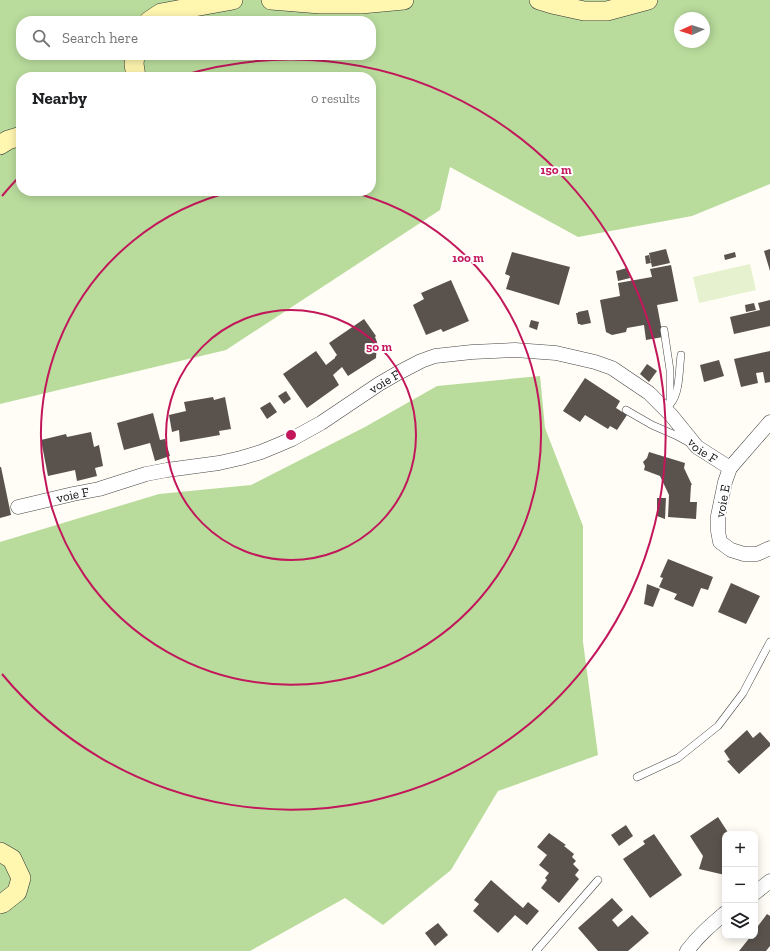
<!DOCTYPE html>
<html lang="en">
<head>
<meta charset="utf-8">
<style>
  :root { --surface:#fff; --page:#f6f6f6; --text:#202124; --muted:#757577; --line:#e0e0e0 }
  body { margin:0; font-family:"Zilla Slab",serif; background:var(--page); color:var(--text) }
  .controls { position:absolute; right:12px; bottom:12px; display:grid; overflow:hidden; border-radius:8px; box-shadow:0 2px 10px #0003 }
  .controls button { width:36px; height:36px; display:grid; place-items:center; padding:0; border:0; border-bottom:1px solid var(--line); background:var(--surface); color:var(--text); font:20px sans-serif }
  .compass { position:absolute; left:674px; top:12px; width:36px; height:36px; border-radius:50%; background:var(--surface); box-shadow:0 2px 10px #0003; rotate:267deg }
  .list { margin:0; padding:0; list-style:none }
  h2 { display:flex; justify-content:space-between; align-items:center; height:52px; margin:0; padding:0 16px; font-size:17px }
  h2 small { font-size:13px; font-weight:400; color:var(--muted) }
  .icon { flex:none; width:22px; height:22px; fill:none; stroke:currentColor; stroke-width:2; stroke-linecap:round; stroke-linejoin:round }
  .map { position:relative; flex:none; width:770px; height:951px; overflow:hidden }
  .search { position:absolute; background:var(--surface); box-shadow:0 2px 10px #0003; left:16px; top:16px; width:360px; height:44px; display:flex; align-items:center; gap:10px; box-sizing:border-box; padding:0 14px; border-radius:16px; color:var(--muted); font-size:15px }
  .panel { position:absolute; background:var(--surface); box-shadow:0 2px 10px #0003; left:16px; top:72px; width:360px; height:124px; border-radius:16px }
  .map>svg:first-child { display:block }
</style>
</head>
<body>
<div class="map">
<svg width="770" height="951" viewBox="0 0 770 951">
  <rect width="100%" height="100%" fill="#fffdf5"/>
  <g fill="#b9dc9c" fill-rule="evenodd">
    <path d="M 0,0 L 770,0 L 770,184 L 692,216 L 578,237 L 450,167 L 440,210 L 226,350 L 0,404 ZM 680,18 L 704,18 L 704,42 L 680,42 ZM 21,21 L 371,21 L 371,55 L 21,55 ZM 21,77 L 371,77 L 371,191 L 21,191 Z"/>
    <polygon points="540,376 545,428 583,526 583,642 598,755 498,791 451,870 383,925 345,898 250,951 0,951 0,542 159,494 251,485 365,427 437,386"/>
  </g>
  <polygon fill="#e6f2cf" points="750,264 756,290 699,303 693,277"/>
  <g fill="#5a524d">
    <polygon points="666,249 670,263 652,267 649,253"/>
    <polygon points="770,249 770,271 764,251"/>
    <polygon points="512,252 570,267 559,305 506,289 510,276 505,274"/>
    <polygon points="735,252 736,257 725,260 724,255"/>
    <polygon points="649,255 651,263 646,264 645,256"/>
    <polygon points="671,265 678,301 657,305 663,337 646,340 644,325 627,328 626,332 612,335 606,332 600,300 620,296 618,283 652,277 650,269"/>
    <polygon points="627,268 630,278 618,281 616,271"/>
    <polygon points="451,280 469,321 443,332 441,329 426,335 413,305 424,299 421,293"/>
    <polygon points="770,300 770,326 734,334 730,317 760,310 758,303"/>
    <polygon points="754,303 756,310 746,312 745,305"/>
    <polygon points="588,310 591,323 581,325 580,324 578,324 576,313 578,313 578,312"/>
    <polygon points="364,319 376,336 375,337 377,342 376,358 348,376 342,367 333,375 339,385 307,408 283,374 316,351 326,365 335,358 335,357 337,355 329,343"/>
    <polygon points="531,320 539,322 537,330 529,327"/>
    <polygon points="770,351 770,382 765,383 763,372 756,373 758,383 741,387 734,359"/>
    <polygon points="719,360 724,376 704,382 700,365"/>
    <polygon points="647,364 657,371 649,382 640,374"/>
    <polygon points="585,378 620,401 616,408 627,415 617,430 610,426 608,429 585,415 580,422 563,411"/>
    <polygon points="286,391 291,399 284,404 278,396"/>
    <polygon points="213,397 214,400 225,397 231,429 219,431 220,435 180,442 179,430 172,432 169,415 186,411 184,402"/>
    <polygon points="270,402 277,412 267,419 260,408"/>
    <polygon points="153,413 160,440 165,439 170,456 155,461 150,443 124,450 117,423"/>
    <polygon points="91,432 94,447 99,445 103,466 95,468 97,476 77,481 75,470 48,476 41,440 66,434 67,437"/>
    <polygon points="649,452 685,463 684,468 692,485 691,485 690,502 697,502 696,519 668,517 669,495 660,476 644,470 645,466 643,462 647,458"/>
    <polygon points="0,467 1,467 11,515 0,518"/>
    <polygon points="657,498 666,498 665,519 657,516"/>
    <polygon points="668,559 713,577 708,590 701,588 693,607 674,599 677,594 659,587 663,578 660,577"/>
    <polygon points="731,583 760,596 746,624 718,612"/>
    <polygon points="647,584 660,589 653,607 644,604"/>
    <polygon points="747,730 753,738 760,732 770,743 770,746 739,774 727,761 730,760 724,751"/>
    <polygon points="718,817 729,834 725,834 725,875 699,869 703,856 690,836"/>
    <polygon points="626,825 633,836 619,846 611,835"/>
    <polygon points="549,833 566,845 564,846 574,854 572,857 576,861 573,864 579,870 575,875 579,879 559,903 541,888 547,880 545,878 549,873 539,865 547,855 537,847"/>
    <polygon points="654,834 682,875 650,898 623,859 645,844 643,841"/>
    <polygon points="491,880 523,908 528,902 539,911 527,925 515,915 498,933 473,911 479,904 474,900"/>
    <polygon points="612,898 623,910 612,920 618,927 632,915 649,933 628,951 598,951 578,928"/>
    <polygon points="767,914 770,916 770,946 766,951 739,951 751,936 755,936 755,930"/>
    <polygon points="438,923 448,935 435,946 425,933"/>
  </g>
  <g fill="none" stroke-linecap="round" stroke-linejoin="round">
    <g stroke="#444" stroke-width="8">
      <g id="lane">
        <polyline points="664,330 670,370 670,404"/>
        <path d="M 671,403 C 680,393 679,368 681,355"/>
        <polyline points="626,410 652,425 675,435 688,442"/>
        <polyline points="637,777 678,758 718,726 743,693 770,642"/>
        <polyline points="536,951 598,880"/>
      </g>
    </g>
    <g stroke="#444" stroke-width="15">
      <g id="street">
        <polyline points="770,422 730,468 725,482 718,516 718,531 720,542 731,550 744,554 757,554 770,548"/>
        <path id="s1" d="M 18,507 L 73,494 L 99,489 L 146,474 L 167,470 L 219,463 L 241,458 L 261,452 L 278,445 L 292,439 L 321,423 L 379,384 L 398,373 L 421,361 L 435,356 L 472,352 L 515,350 L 556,353 L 595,362 L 612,368 L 649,393 L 671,415 L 697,447 L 730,468"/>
        <polyline points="755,893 770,881"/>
        <path d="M 687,951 C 698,936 711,925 725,913"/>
      </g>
    </g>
    <g stroke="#333" stroke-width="20">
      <g id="secondary">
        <polyline points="271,0 320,4 361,4 404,0"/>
        <polyline points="539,0 552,4 584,11 607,11 648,0"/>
        <polyline points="149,21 161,13 233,0"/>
        <polyline points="135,55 134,64 136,77"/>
        <polyline points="0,145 8,140 21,136"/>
        <polyline points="0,852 12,859 21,878 17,892 3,903 0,904"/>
      </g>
    </g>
    <use href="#lane" stroke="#fff" stroke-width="7"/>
    <use href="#street" stroke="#fff" stroke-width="14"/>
    <use href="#secondary" stroke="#fff6b0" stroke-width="19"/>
  </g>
  <g fill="none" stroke="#c2185b" stroke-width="2">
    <circle cx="291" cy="435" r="125"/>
    <path d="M347 191A250 250 0 1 1 235 191"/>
    <path d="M2 196A375 375 0 0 1 19 177M181 76A375 375 0 1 1 2 674"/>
  </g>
  <g text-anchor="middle" stroke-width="4" stroke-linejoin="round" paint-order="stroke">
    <g font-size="13" fill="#111" stroke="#fff">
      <text dy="5" stroke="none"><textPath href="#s1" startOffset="392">voie F</textPath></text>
      <text dy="5" stroke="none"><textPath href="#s1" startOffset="752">voie F</textPath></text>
      <text dy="5" stroke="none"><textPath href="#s1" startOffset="56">voie F</textPath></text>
      <text transform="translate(722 501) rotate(-80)" y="5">voie E</text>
    </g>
  </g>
  <circle cx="291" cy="435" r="6" fill="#c2185b" stroke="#fff" stroke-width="2"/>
  <g font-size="12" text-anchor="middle" font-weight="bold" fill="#c2185b" stroke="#fff" stroke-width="4" stroke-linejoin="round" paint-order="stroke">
    <text x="556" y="174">150 m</text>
    <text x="468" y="262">100 m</text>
    <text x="379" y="351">50 m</text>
  </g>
</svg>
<div class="controls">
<button>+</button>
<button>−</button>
<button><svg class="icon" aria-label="layers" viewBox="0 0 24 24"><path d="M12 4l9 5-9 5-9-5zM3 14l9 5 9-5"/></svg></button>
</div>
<svg class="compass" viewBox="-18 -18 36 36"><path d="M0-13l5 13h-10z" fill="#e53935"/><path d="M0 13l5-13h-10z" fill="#757577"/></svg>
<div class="search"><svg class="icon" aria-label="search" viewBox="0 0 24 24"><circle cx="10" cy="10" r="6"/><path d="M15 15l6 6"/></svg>Search here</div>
<section class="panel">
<h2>Nearby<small>0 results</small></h2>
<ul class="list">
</ul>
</section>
</div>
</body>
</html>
